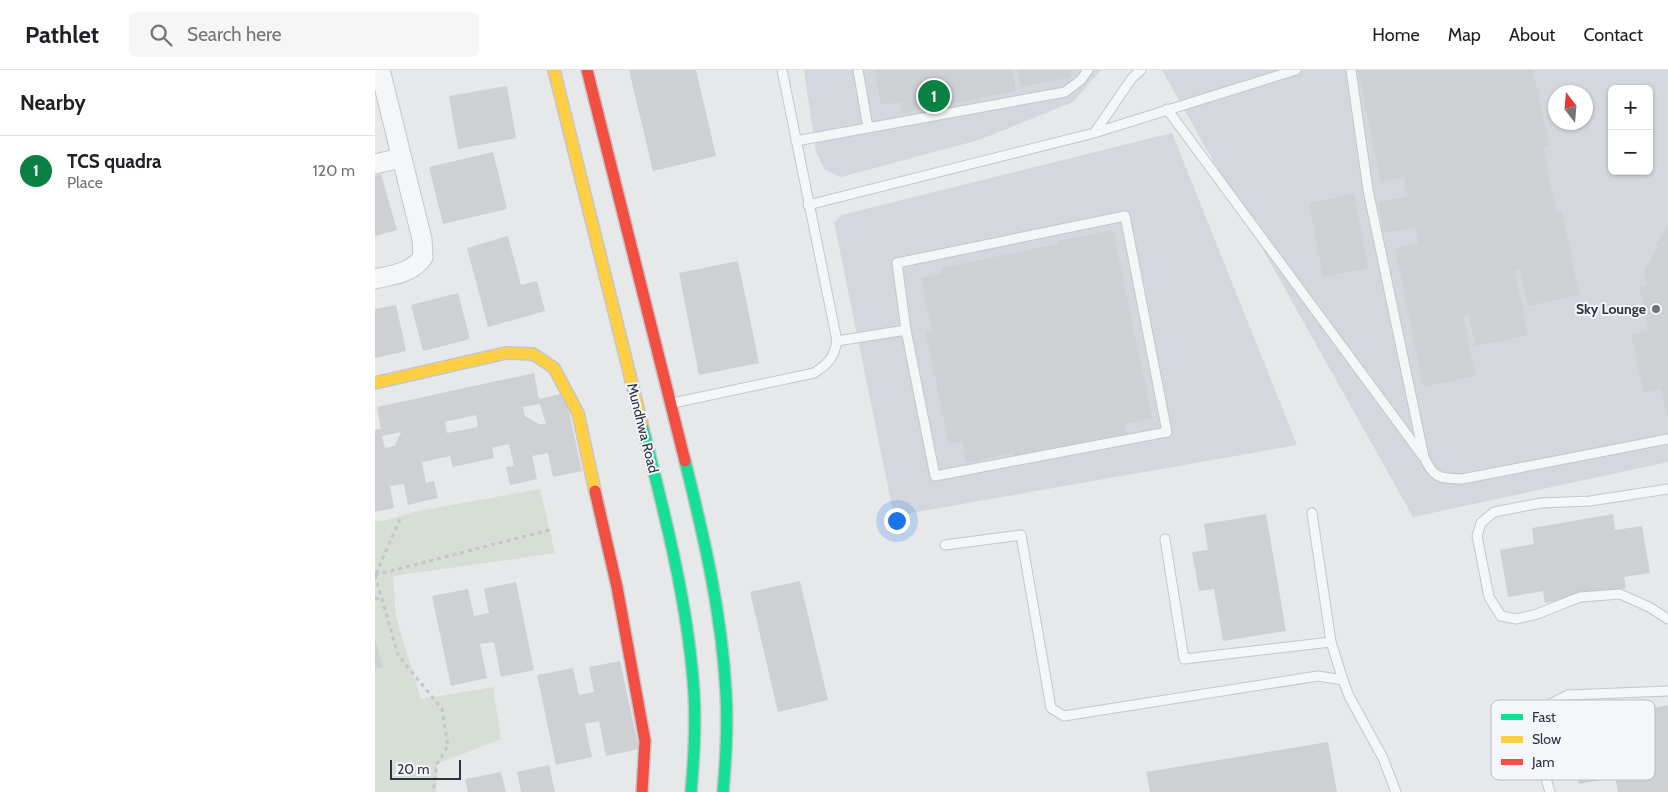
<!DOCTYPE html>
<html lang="en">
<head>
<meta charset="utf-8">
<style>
  :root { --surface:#fff; --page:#f6f6f6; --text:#202124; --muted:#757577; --line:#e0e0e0; --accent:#0b8043 }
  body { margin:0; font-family:Cabin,sans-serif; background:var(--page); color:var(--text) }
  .controls { position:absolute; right:15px; top:15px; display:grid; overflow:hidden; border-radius:8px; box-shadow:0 1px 4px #0004 }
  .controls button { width:45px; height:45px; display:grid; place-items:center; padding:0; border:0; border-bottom:1px solid var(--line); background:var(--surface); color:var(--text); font:25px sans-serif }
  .compass { position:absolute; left:1173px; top:15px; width:45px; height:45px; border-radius:50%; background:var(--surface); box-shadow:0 1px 4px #0004; rotate:344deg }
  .scale { position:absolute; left:15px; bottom:12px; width:71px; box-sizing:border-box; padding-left:5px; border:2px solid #2b3445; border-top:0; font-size:14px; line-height:18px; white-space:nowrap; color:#2b3445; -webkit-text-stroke:4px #f4f6f9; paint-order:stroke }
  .you { position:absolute; left:521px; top:450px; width:18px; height:18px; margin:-12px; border:4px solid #fff; border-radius:50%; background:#1a73e8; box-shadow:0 0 0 8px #1a73e833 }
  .badge { display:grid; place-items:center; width:32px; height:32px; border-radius:50%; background:var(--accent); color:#fff; font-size:16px; font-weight:700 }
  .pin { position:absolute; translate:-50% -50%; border:2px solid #fff; box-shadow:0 1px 5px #0006 }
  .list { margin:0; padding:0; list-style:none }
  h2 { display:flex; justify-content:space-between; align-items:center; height:65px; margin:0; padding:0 20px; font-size:21px }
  h2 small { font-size:16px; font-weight:400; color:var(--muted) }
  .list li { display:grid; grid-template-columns:32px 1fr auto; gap:15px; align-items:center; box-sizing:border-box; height:70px; padding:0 20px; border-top:1px solid var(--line) }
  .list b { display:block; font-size:19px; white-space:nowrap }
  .list p { margin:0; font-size:16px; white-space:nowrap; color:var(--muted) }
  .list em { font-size:16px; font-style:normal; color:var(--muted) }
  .icon { flex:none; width:28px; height:28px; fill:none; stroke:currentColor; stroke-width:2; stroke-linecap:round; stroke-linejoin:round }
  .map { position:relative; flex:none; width:1293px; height:722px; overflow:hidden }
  header { display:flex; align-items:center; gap:30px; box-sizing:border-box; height:70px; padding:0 25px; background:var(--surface); border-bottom:1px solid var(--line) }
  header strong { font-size:24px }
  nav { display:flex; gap:28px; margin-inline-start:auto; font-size:18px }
  .search { width:350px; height:45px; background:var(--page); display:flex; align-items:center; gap:12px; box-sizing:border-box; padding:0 18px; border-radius:8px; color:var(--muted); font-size:19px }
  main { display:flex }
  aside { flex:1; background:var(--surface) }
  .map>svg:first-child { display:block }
</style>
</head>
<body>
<header>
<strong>Pathlet</strong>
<div class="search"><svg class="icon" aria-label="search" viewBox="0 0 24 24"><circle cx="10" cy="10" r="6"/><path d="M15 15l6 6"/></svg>Search here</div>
<nav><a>Home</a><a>Map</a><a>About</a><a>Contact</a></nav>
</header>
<main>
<aside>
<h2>Nearby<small></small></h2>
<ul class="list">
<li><span class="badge">1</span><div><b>TCS quadra</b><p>Place</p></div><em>120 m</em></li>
</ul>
</aside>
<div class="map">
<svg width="1293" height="722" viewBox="0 0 1293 722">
  <rect width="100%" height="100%" fill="#e6e8ea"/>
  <g fill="#d4d7dd" fill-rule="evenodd">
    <polygon points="429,0 726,0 698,32 604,70 466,107 450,100 441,82"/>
    <path d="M 787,0 L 1293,0 L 1293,392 L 1038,447 ZM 1237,19 L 1274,19 L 1274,101 L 1237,101 ZM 1180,22 L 1210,22 L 1210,52 L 1180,52 Z"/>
    <polygon points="797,63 922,375 519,446 459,152 467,145"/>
  </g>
  <polygon fill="#d6ded6" points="165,419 180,483 18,506 21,547 46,629 118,617 126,669 62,694 61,722 0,722 0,451 9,451 38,442"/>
  <g fill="#ced0d3" fill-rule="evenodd">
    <polygon points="254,0 321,0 341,86 278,101"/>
    <polygon points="500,0 637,0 641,21 528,43 526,32 506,35"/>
    <polygon points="643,0 695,0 696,7 646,17"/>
    <polygon points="983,0 1158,0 1174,75 1168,76 1181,143 1187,142 1204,225 1153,236 1145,200 1140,201 1153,265 1100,276 1094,244 1088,246 1100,306 1048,317 1020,178 1043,173 1040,157 1009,163 1003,132 1033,126 1029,107 1006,112"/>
    <polygon points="132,16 141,68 83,79 74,26"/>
    <polygon points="118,82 132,139 68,154 54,97"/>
    <polygon points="6,104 22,160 0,166 0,106"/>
    <polygon points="979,124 993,198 948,207 934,133"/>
    <polygon points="1293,157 1293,346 1292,346 1286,319 1269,323 1256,265 1274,260 1264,218 1272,215 1269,200 1284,177 1281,174"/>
    <polygon points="738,160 777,348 750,354 752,364 639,388 638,383 591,393 587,372 574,374 551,263 557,262 546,208 567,203 566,198 683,174 683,171"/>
    <polygon points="133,166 146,215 162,211 170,241 113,257 92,178"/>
    <polygon points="363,191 384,293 324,305 304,203"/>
    <polygon points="83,223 95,269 48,281 36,235"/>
    <polygon points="21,235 31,281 0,288 0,239"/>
    <path d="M 159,303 L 164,329 L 190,323 L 207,401 L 178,407 L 173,383 L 157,386 L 162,409 L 135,415 L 131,397 L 139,396 L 134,374 L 117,378 L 119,388 L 78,397 L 75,386 L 47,392 L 51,413 L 59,411 L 63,428 L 33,435 L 29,414 L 15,416 L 19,438 L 0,442 L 0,360 L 6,359 L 2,337 ZM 165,334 L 171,354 L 164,354 L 150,346 L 148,337 ZM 101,345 L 103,357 L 72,363 L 70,352 ZM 26,362 L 20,376 L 10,378 L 7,366 Z"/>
    <polygon points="891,444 911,561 848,571 839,519 824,521 817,482 833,480 829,454"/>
    <polygon points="1238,444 1240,460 1267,456 1275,503 1249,507 1251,518 1170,533 1168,521 1133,527 1125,480 1159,474 1157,458"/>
    <polygon points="425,511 453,630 403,642 375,522"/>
    <polygon points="141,512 159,600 126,607 119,572 105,574 112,608 76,616 57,526 93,519 99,546 114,543 109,519"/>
    <polygon points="0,569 8,597 0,599"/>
    <polygon points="245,591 264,679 231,686 224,651 210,654 217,687 181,695 162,605 198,598 204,625 219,622 214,597"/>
    <polygon points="1293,635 1293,722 1243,722 1240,707 1204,714 1196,670 1232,663 1229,648"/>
    <polygon points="953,672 962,722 775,722 771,702"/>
    <polygon points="174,695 180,722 146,722 142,702"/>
    <polygon points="126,702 131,722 93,722 90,709"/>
  </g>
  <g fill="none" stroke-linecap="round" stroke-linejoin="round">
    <g stroke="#c4c6c8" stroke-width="11">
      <g id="lane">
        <polyline points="483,0 493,58"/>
        <path d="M 976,0 L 993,120 L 1049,387 C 1059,409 1064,408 1087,409 L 1293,369"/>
        <polyline points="792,39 1047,385"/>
        <polyline points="720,62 757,8 766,0"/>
        <polyline points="421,71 690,22 706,10 713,0"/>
        <polyline points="433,135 719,63 921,0"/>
        <polyline points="462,271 531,260 560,406 792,362 750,146 522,193 531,260"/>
        <path d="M 298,333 L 439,303 C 453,294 459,288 462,271 L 407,0"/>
        <polyline points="1293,419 1215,431 1166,433 1119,442 1106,453 1102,466 1114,527 1126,546 1141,549 1162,544 1205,527 1245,524 1274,537 1293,549"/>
        <polyline points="790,469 809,589 956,572 937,443"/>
        <polyline points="570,475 646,465 676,638 689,646 943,606 968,610 974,626 1008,688 1021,722"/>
        <polyline points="956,572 968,610"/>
        <polyline points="1175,722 1160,672 1161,655 1171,636 1193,625 1293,621"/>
      </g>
    </g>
    <g stroke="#c4c6c8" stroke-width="21">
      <g id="street">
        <polyline points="0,94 26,88"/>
        <path d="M 0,209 C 18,205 37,203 48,187 L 47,169 L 5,0"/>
      </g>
    </g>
    <g stroke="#c4c6c8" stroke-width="14">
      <g id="fast">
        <path d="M 267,354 C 289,442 313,531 319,623 C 321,656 319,689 316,722"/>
        <path d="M 310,391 C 329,467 347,544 351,623 C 353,656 351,689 348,722"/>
      </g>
    </g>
    <g stroke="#c4c6c8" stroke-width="14">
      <g id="slow">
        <polyline points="179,0 267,354"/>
        <polyline points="0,313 131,283 158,284 179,298 203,343 220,421"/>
      </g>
    </g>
    <g stroke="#c4c6c8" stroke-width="14">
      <g id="jam">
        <polyline points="212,0 310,391"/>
        <polyline points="220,421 242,517 270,671 267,722"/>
      </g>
    </g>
    <g stroke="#c5c6ca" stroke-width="3" stroke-dasharray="4 4" stroke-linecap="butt">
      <polyline points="1,504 25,449"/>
      <polyline points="0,505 23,585 67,639 73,676 62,694 58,722"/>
      <polyline points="0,505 178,459"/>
      <polyline points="0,529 7,527"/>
    </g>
    <use href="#lane" stroke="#f5f6f7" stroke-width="9"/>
    <use href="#street" stroke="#f5f6f7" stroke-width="19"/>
    <use href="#fast" stroke="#16e098" stroke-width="11"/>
    <use href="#slow" stroke="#ffcf43" stroke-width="11"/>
    <use href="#jam" stroke="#f24e42" stroke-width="11"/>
  </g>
  <circle fill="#6c737f" stroke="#f4f6f9" stroke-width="2" cx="1281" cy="239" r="5"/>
  <g text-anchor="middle" stroke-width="4" stroke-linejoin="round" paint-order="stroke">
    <g font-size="14" font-weight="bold" fill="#2b3445" stroke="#f4f6f9" text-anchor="end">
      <text x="1271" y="244">Sky Lounge</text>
    </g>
    <g font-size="14" fill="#2b3445" stroke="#f4f6f9">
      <text transform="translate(268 358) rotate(76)" y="5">Mundhwa Road</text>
    </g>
  </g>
  <rect x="1116" y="630" width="164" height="80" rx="8" fill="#f4f6f9" stroke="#b8bcc3" stroke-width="1"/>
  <rect x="1126" y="644" width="22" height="6" fill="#16e098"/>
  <rect x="1126" y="666" width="22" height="7" fill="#ffcf43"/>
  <rect x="1126" y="689" width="22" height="6" fill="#f24e42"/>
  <g font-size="14" fill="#2b3445">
    <text x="1157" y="652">Fast</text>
    <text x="1157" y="674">Slow</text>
    <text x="1157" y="697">Jam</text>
  </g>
</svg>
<div class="controls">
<button>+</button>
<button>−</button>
</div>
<svg class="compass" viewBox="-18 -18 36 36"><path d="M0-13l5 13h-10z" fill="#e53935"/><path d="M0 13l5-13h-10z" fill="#757577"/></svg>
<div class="scale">20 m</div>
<div class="you"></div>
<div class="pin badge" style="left:559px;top:26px">1</div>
</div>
</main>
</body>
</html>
